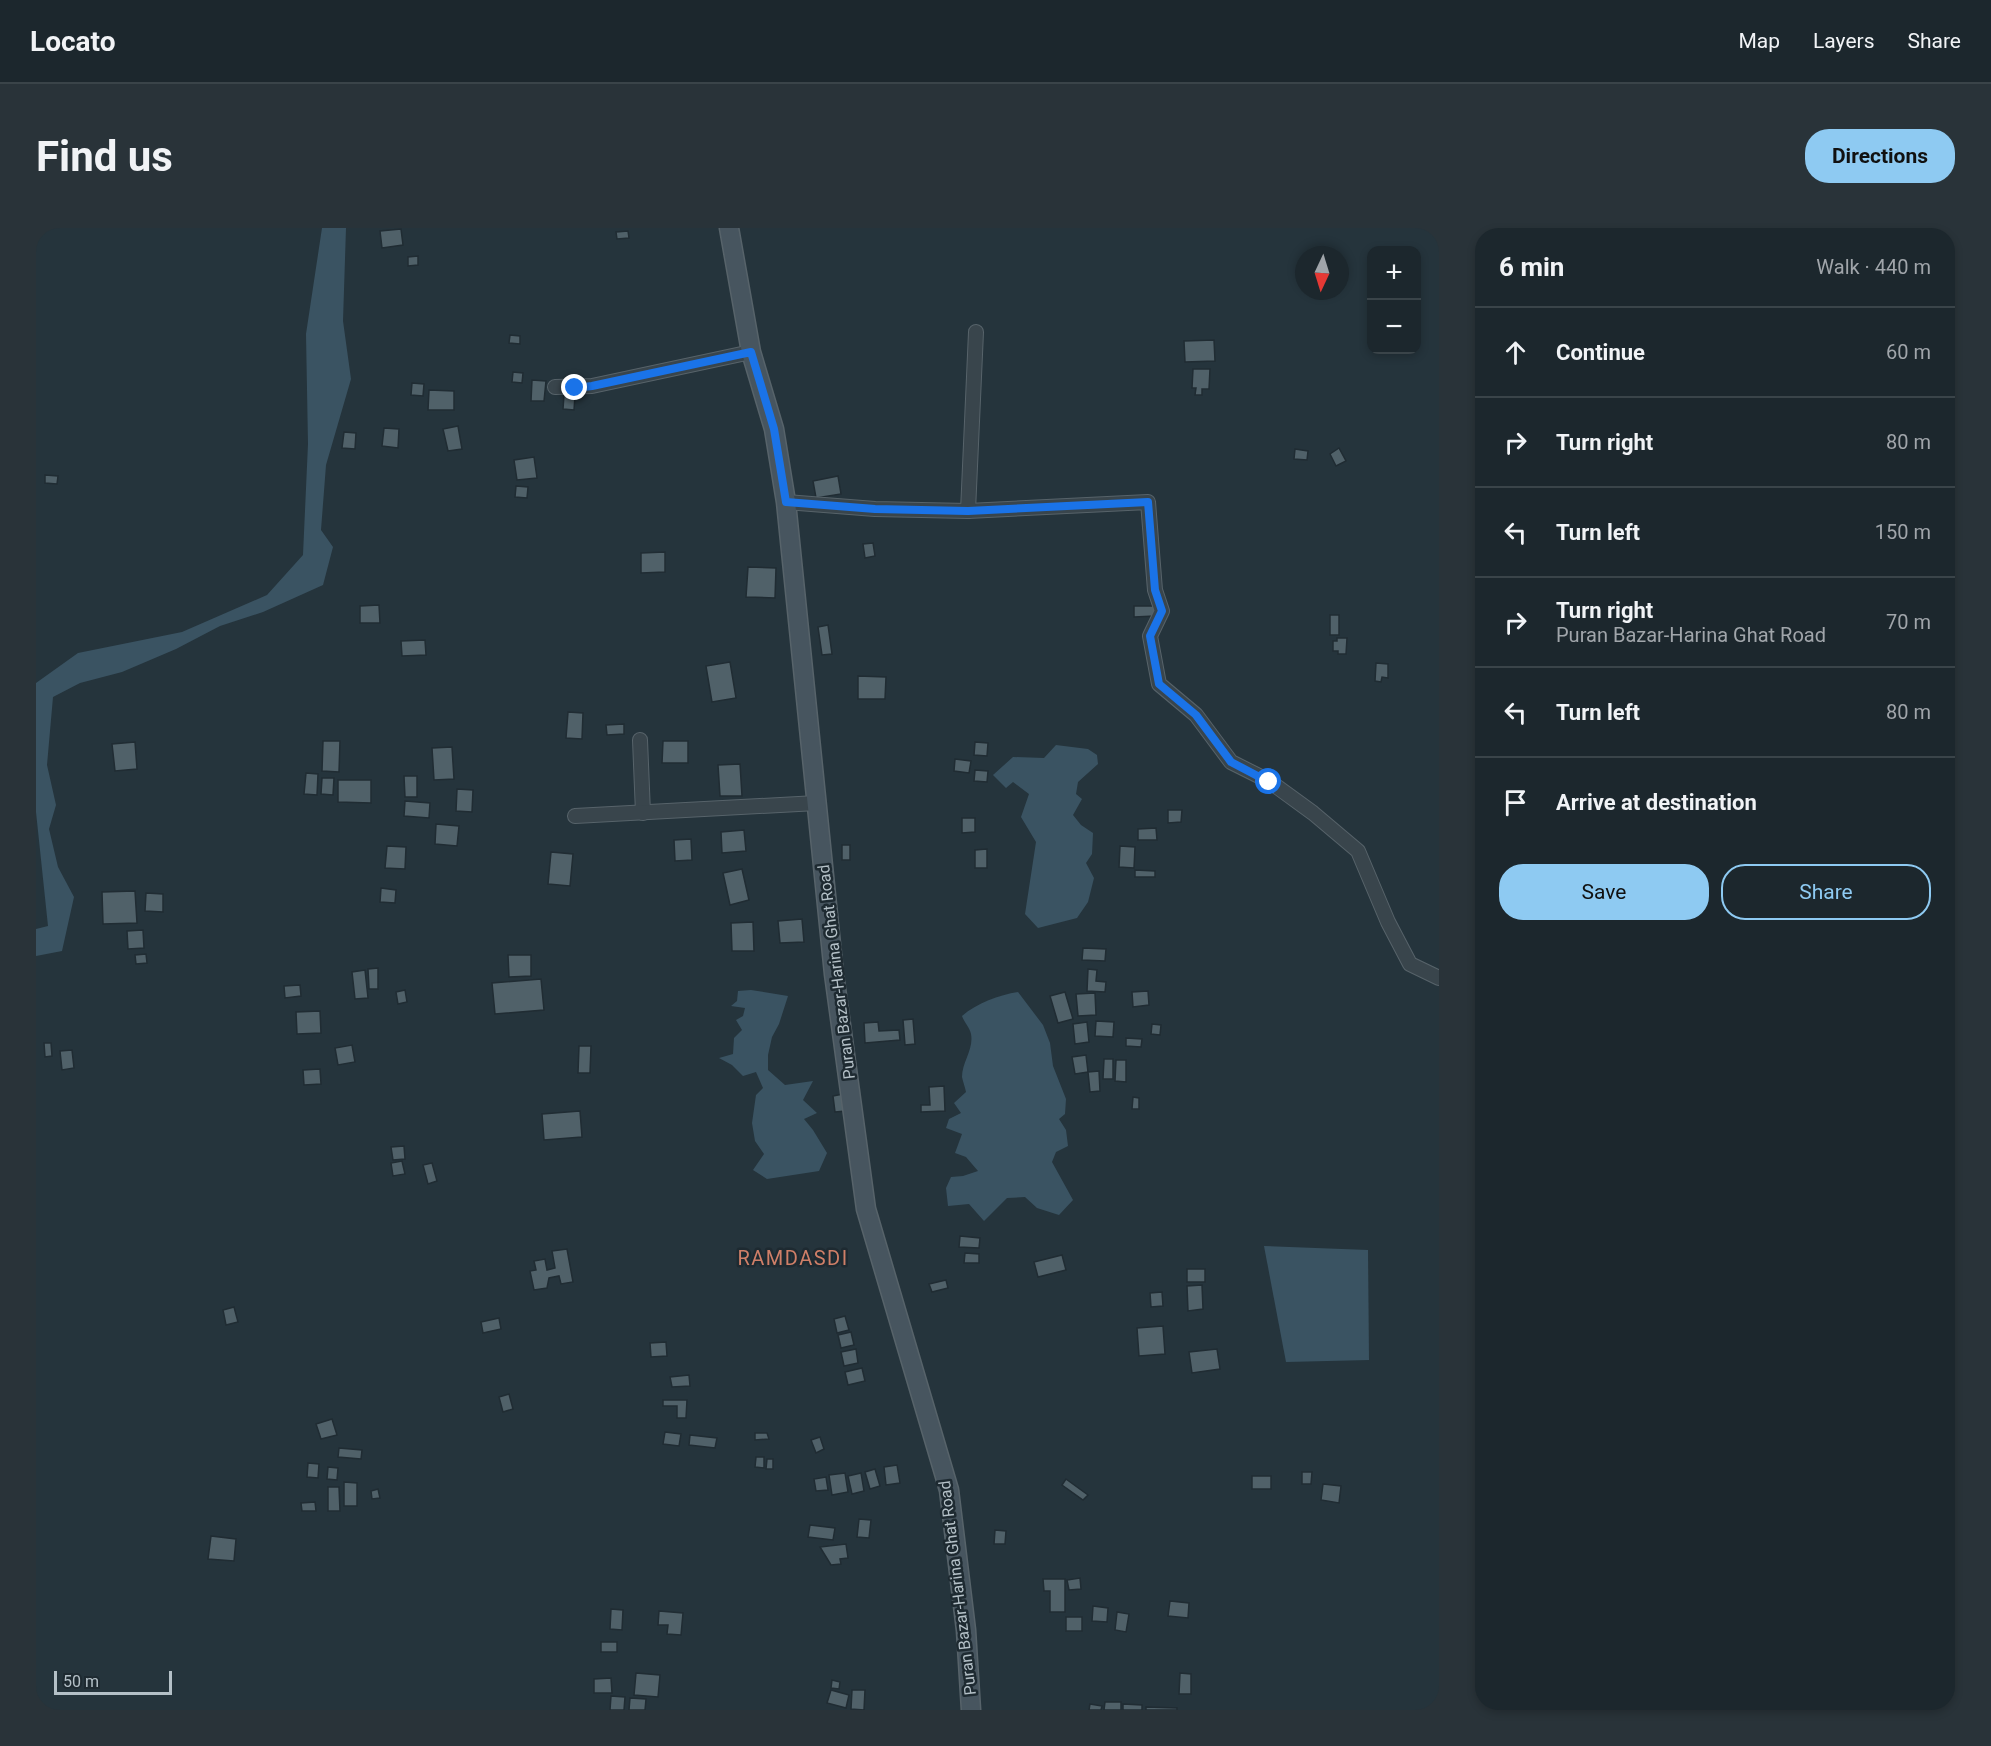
<!DOCTYPE html>
<html lang="en">
<head>
<meta charset="utf-8">
<style>
  :root { --surface:#1c272d; --page:#293339; --text:#f1f3f6; --muted:#a0a5aa; --line:#3a4449; --accent:#8ecaf2 }
  body { margin:0; font-family:Roboto,sans-serif; background:var(--page); color:var(--text) }
  .controls { position:absolute; right:18px; top:18px; display:grid; overflow:hidden; border-radius:12px; box-shadow:0 3px 9px #0003 }
  .controls button { width:54px; height:54px; display:grid; place-items:center; padding:0; border:0; border-bottom:2px solid var(--line); background:var(--surface); color:var(--text); font:30px sans-serif }
  .compass { position:absolute; left:1259px; top:18px; width:54px; height:54px; border-radius:50%; background:var(--surface); box-shadow:0 3px 9px #0003; rotate:184deg }
  .scale { position:absolute; left:18px; bottom:15px; width:118px; box-sizing:border-box; padding-left:6px; border:3px solid #b4c0c7; border-top:0; font-size:16px; line-height:21px; white-space:nowrap; color:#b4c0c7; -webkit-text-stroke:4px #1e2a31; paint-order:stroke }
  .stop { position:absolute; width:18px; height:18px; margin:-14px; border:4px solid #1a73e8; border-radius:50%; background:#fff }
  .stop.end { background:#1a73e8; border-color:#fff; box-shadow:0 2px 6px #0008 }
  .list { margin:0; padding:0; list-style:none }
  h2 { display:flex; justify-content:space-between; align-items:center; height:78px; margin:0; padding:0 24px; font-size:26px }
  h2 small { font-size:20px; font-weight:400; color:var(--muted) }
  .list li { display:grid; grid-template-columns:39px 1fr auto; gap:18px; align-items:center; box-sizing:border-box; height:90px; padding:0 24px; border-top:2px solid var(--line) }
  .list b { display:block; font-size:22px; white-space:nowrap }
  .list p { margin:0; font-size:20px; white-space:nowrap; color:var(--muted) }
  .list em { font-size:20px; font-style:normal; color:var(--muted) }
  .actions { display:flex; gap:12px; padding:18px 24px }
  .actions a { flex:1; padding:14px 0; border:2px solid var(--accent); border-radius:24px; text-align:center; font-size:21px; color:var(--accent) }
  .actions .main { background:var(--accent); color:#111 }
  .icon { flex:none; width:33px; height:33px; fill:none; stroke:currentColor; stroke-width:2; stroke-linecap:round; stroke-linejoin:round }
  .map { position:relative; flex:none; width:1403px; height:1482px; overflow:hidden; border-radius:24px }
  header { display:flex; align-items:center; gap:36px; box-sizing:border-box; height:84px; padding:0 30px; background:var(--surface); border-bottom:2px solid var(--line) }
  header strong { font-size:28px }
  nav { display:flex; gap:33px; margin-inline-start:auto; font-size:21px }
  .intro { display:flex; align-items:center; justify-content:space-between; box-sizing:border-box; height:144px; padding:0 36px }
  h1 { margin:0; font-size:42px }
  .button { padding:15px 27px; border-radius:24px; background:var(--accent); color:#111; font-size:21px; font-weight:700 }
  main { display:flex; gap:36px; padding:0 36px }
  aside { flex:1; background:var(--surface); border-radius:24px; box-shadow:0 3px 9px #0003 }
  .map>svg:first-child { display:block }
</style>
</head>
<body>
<header>
<strong>Locato</strong>
<nav><a>Map</a><a>Layers</a><a>Share</a></nav>
</header>
<div class="intro"><h1>Find us</h1><a class="button">Directions</a></div>
<main>
<div class="map">
<svg width="1403" height="1482" viewBox="0 0 1403 1482">
  <rect width="100%" height="100%" fill="#25343c"/>
  <g fill="#3a5362">
    <polygon points="286,0 310,0 307,93 315,151 290,237 285,302 297,319 287,357 227,384 184,398 140,421 86,444 44,455 17,469 11,537 20,577 13,601 22,639 38,669 26,723 0,728 0,701 12,698 0,584 0,455 42,425 146,404 231,367 267,327 272,216 270,106"/>
    <polygon points="1020,517 1052,521 1061,527 1062,536 1042,554 1040,566 1046,571 1037,587 1045,597 1057,605 1056,626 1050,635 1058,650 1052,674 1041,690 1002,700 989,686 1000,614 985,589 993,566 977,554 970,560 957,547 977,529 1008,530"/>
    <polygon points="715,762 752,768 743,796 736,809 732,827 732,842 749,857 777,853 767,872 781,885 768,891 777,902 791,925 783,943 731,951 717,942 728,926 719,913 716,895 720,867 727,860 720,844 707,848 696,837 683,830 697,826 698,810 706,802 700,792 707,788 709,780 695,778 701,773 702,763"/>
    <path d="M 982,764 L 1007,797 L 1014,815 L 1017,838 L 1030,871 L 1029,886 L 1023,891 L 1030,902 L 1032,918 L 1020,924 L 1016,934 L 1037,972 L 1023,987 L 1001,980 L 989,969 L 971,970 L 948,993 L 933,976 L 912,978 L 910,960 L 915,949 L 927,948 L 942,943 L 930,929 L 919,925 L 926,906 L 910,900 L 913,891 L 925,885 L 918,875 L 930,864 C 929,859 927,854 926,849 C 926,834 938,821 935,806 C 934,800 928,794 926,788 C 941,775 963,767 982,764 Z"/>
    <polygon points="1228,1018 1332,1022 1333,1132 1250,1134"/>
  </g>
  <g fill="#506169" stroke="#202c33" stroke-width="1.5">
    <polygon points="365,1 367,17 346,20 344,3"/>
    <polygon points="592,3 593,10 581,11 580,4"/>
    <polygon points="382,28 382,37 372,38 372,29"/>
    <polygon points="474,107 484,108 484,116 473,115"/>
    <polygon points="1178,112 1179,133 1149,134 1148,113"/>
    <polygon points="1157,141 1174,141 1173,161 1166,161 1166,167 1159,167 1160,160 1156,160"/>
    <polygon points="477,144 487,145 486,155 476,154"/>
    <polygon points="496,152 510,153 508,173 495,173"/>
    <polygon points="376,155 388,156 387,168 375,167"/>
    <polygon points="393,162 418,163 418,182 392,182"/>
    <polygon points="528,167 539,168 538,182 527,181"/>
    <polygon points="422,198 426,221 412,223 407,201"/>
    <polygon points="348,200 363,201 362,220 346,218"/>
    <polygon points="308,204 320,205 319,221 306,220"/>
    <polygon points="1303,220 1310,233 1300,238 1294,226"/>
    <polygon points="1259,221 1272,223 1271,232 1258,231"/>
    <polygon points="498,229 501,250 481,252 478,232"/>
    <polygon points="9,247 22,248 21,256 9,255"/>
    <polygon points="802,248 805,266 780,270 777,253"/>
    <polygon points="480,258 492,259 491,270 479,269"/>
    <polygon points="837,315 839,328 829,330 827,316"/>
    <polygon points="629,324 629,344 605,345 605,325"/>
    <polygon points="712,339 740,340 739,370 710,369"/>
    <polygon points="343,377 344,395 324,395 324,378"/>
    <polygon points="1098,378 1119,378 1119,388 1098,389"/>
    <rect x="1294" y="387" width="9" height="20"/>
    <polygon points="792,397 796,426 786,427 782,399"/>
    <polygon points="1301,410 1311,410 1310,426 1302,426 1302,423 1297,423 1297,413 1301,413"/>
    <polygon points="389,412 390,427 366,428 365,413"/>
    <polygon points="694,434 700,470 676,474 670,438"/>
    <polygon points="1340,435 1352,436 1352,450 1346,449 1345,454 1339,453"/>
    <polygon points="822,448 850,449 849,471 822,471"/>
    <polygon points="532,484 547,485 546,511 530,510"/>
    <polygon points="588,496 588,506 571,507 570,497"/>
    <polygon points="287,513 304,513 303,544 286,543"/>
    <polygon points="627,513 652,513 652,535 626,535"/>
    <polygon points="99,514 101,541 79,543 76,516"/>
    <polygon points="939,514 952,515 951,528 938,527"/>
    <polygon points="416,519 418,551 398,552 396,520"/>
    <polygon points="919,531 935,533 933,545 918,543"/>
    <polygon points="704,536 706,568 684,568 682,537"/>
    <polygon points="939,542 952,543 951,554 938,553"/>
    <polygon points="270,545 282,546 281,567 268,566"/>
    <polygon points="368,548 381,548 381,569 369,569"/>
    <polygon points="286,550 298,550 297,567 285,566"/>
    <polygon points="302,552 335,552 335,575 302,574"/>
    <polygon points="421,561 437,562 436,584 420,583"/>
    <polygon points="369,573 394,575 393,590 368,588"/>
    <polygon points="1132,582 1146,582 1145,594 1132,595"/>
    <polygon points="926,590 939,590 939,604 926,605"/>
    <polygon points="400,596 423,598 421,618 399,616"/>
    <polygon points="1120,600 1121,612 1102,612 1102,601"/>
    <polygon points="708,602 710,623 686,625 685,604"/>
    <polygon points="655,611 656,632 639,633 638,612"/>
    <rect x="806" y="617" width="8" height="15"/>
    <polygon points="351,618 370,619 369,641 349,640"/>
    <polygon points="1084,618 1099,619 1098,640 1083,639"/>
    <polygon points="951,621 951,640 939,640 939,622"/>
    <polygon points="515,624 537,626 534,658 512,656"/>
    <polygon points="706,641 713,672 694,677 687,645"/>
    <polygon points="1099,642 1119,643 1119,649 1099,649"/>
    <polygon points="345,660 360,662 359,675 344,674"/>
    <polygon points="99,663 101,695 67,696 66,664"/>
    <polygon points="110,665 127,666 127,684 109,683"/>
    <polygon points="766,691 768,714 744,715 742,693"/>
    <polygon points="717,694 718,723 696,723 695,695"/>
    <polygon points="107,702 108,720 92,721 91,703"/>
    <polygon points="1047,720 1070,721 1069,733 1046,732"/>
    <polygon points="110,726 111,735 100,736 99,727"/>
    <polygon points="472,727 495,727 495,748 473,749"/>
    <polygon points="342,740 342,761 333,761 332,741"/>
    <polygon points="1052,741 1061,742 1060,753 1070,754 1069,764 1051,763"/>
    <polygon points="329,742 332,770 319,771 316,744"/>
    <polygon points="505,751 508,782 459,786 456,755"/>
    <polygon points="264,757 265,768 249,770 248,758"/>
    <polygon points="369,762 371,774 362,776 360,764"/>
    <polygon points="1112,763 1113,777 1097,779 1096,764"/>
    <polygon points="1029,764 1037,791 1022,795 1014,768"/>
    <polygon points="1059,765 1060,787 1042,788 1040,766"/>
    <polygon points="284,783 285,805 261,806 260,784"/>
    <polygon points="877,791 879,816 869,817 867,792"/>
    <polygon points="1060,793 1078,794 1077,809 1059,808"/>
    <polygon points="842,794 843,803 863,802 864,812 829,815 828,795"/>
    <polygon points="1051,794 1053,814 1039,816 1037,796"/>
    <polygon points="1116,796 1125,797 1124,807 1115,806"/>
    <polygon points="1090,810 1106,811 1105,819 1090,818"/>
    <polygon points="8,815 15,815 16,828 9,829"/>
    <polygon points="316,817 319,834 302,837 299,820"/>
    <polygon points="543,818 555,818 554,845 542,845"/>
    <polygon points="36,822 38,840 26,842 24,823"/>
    <polygon points="1050,827 1052,844 1039,846 1036,829"/>
    <polygon points="1068,831 1077,831 1077,851 1067,851"/>
    <polygon points="1080,832 1090,832 1090,854 1079,853"/>
    <polygon points="284,841 285,856 268,857 267,842"/>
    <polygon points="1063,843 1064,863 1054,864 1052,844"/>
    <polygon points="908,858 909,883 885,884 885,877 894,877 893,859"/>
    <polygon points="807,866 810,883 799,884 797,868"/>
    <polygon points="1097,869 1103,870 1103,881 1096,881"/>
    <polygon points="544,883 546,909 508,912 506,886"/>
    <polygon points="368,918 369,931 357,932 355,919"/>
    <polygon points="366,933 369,946 357,948 355,935"/>
    <polygon points="396,935 401,953 392,956 387,937"/>
    <polygon points="924,1008 944,1010 943,1020 923,1019"/>
    <polygon points="531,1021 537,1054 525,1056 523,1048 513,1050 511,1060 498,1062 494,1043 500,1042 498,1033 509,1031 511,1042 519,1040 516,1023"/>
    <polygon points="929,1025 943,1026 943,1035 928,1035"/>
    <polygon points="1026,1027 1030,1042 1002,1049 998,1034"/>
    <rect x="1151" y="1041" width="18" height="13"/>
    <polygon points="910,1052 912,1060 896,1064 893,1056"/>
    <polygon points="1166,1057 1167,1081 1152,1083 1151,1058"/>
    <polygon points="1126,1064 1127,1078 1115,1079 1114,1065"/>
    <polygon points="198,1079 202,1094 190,1097 187,1082"/>
    <polygon points="809,1088 813,1102 801,1105 798,1091"/>
    <polygon points="463,1090 465,1101 447,1105 445,1094"/>
    <polygon points="1127,1098 1129,1126 1103,1128 1101,1100"/>
    <polygon points="815,1104 818,1117 805,1120 802,1107"/>
    <polygon points="630,1114 631,1128 615,1129 614,1115"/>
    <polygon points="820,1121 822,1135 808,1138 805,1124"/>
    <polygon points="1181,1121 1184,1141 1156,1145 1153,1124"/>
    <polygon points="826,1140 829,1153 812,1157 809,1144"/>
    <polygon points="653,1147 654,1158 636,1159 634,1149"/>
    <polygon points="473,1166 477,1181 467,1184 463,1169"/>
    <polygon points="627,1172 651,1172 650,1190 641,1190 641,1178 627,1178"/>
    <polygon points="296,1191 301,1207 285,1211 280,1196"/>
    <polygon points="629,1204 645,1206 643,1218 627,1216"/>
    <polygon points="719,1205 731,1205 733,1211 719,1212"/>
    <polygon points="654,1207 681,1210 679,1220 653,1217"/>
    <polygon points="784,1209 788,1221 780,1225 775,1212"/>
    <polygon points="303,1220 326,1222 325,1231 302,1229"/>
    <polygon points="720,1229 728,1229 728,1240 719,1239"/>
    <polygon points="731,1231 737,1231 737,1241 730,1241"/>
    <polygon points="272,1235 283,1236 282,1250 271,1249"/>
    <polygon points="861,1237 864,1255 850,1257 848,1239"/>
    <polygon points="292,1239 302,1240 301,1252 291,1251"/>
    <polygon points="839,1241 844,1258 834,1261 829,1244"/>
    <polygon points="1266,1244 1276,1244 1275,1256 1266,1256"/>
    <polygon points="809,1245 812,1264 796,1267 793,1247"/>
    <polygon points="825,1245 828,1263 816,1266 812,1248"/>
    <rect x="1216" y="1248" width="19" height="13"/>
    <polygon points="790,1249 792,1262 780,1263 778,1251"/>
    <polygon points="1030,1251 1052,1267 1047,1272 1026,1257"/>
    <polygon points="308,1254 321,1255 321,1278 308,1278"/>
    <polygon points="1287,1256 1305,1258 1303,1275 1285,1272"/>
    <polygon points="292,1259 303,1259 304,1283 292,1283"/>
    <polygon points="342,1261 344,1270 336,1271 335,1263"/>
    <polygon points="279,1274 280,1283 266,1283 265,1275"/>
    <polygon points="823,1291 835,1292 833,1310 821,1309"/>
    <polygon points="774,1297 799,1300 797,1312 772,1309"/>
    <polygon points="959,1302 970,1303 969,1316 958,1316"/>
    <polygon points="175,1308 200,1311 198,1333 172,1331"/>
    <polygon points="810,1316 812,1330 804,1331 805,1336 795,1337 784,1319"/>
    <polygon points="1044,1350 1045,1361 1033,1362 1031,1352"/>
    <polygon points="1007,1351 1029,1351 1029,1384 1014,1384 1014,1363 1008,1363"/>
    <polygon points="1134,1373 1153,1375 1152,1390 1132,1388"/>
    <polygon points="1057,1378 1072,1380 1071,1394 1056,1393"/>
    <polygon points="575,1381 587,1382 586,1402 574,1401"/>
    <polygon points="623,1383 647,1385 645,1407 631,1406 632,1397 622,1397"/>
    <polygon points="1081,1384 1093,1386 1090,1404 1079,1402"/>
    <rect x="1030" y="1389" width="16" height="14"/>
    <rect x="565" y="1414" width="16" height="10"/>
    <polygon points="600,1445 624,1447 622,1469 598,1467"/>
    <polygon points="1144,1445 1155,1446 1155,1466 1143,1466"/>
    <polygon points="575,1450 576,1465 558,1465 558,1451"/>
    <polygon points="796,1452 804,1454 803,1461 795,1460"/>
    <polygon points="795,1462 813,1467 810,1480 791,1475"/>
    <polygon points="816,1462 829,1462 828,1482 815,1481"/>
    <polygon points="575,1468 589,1469 588,1482 574,1482"/>
    <polygon points="594,1470 610,1471 609,1482 593,1482"/>
    <polygon points="1069,1474 1085,1474 1085,1482 1068,1482"/>
    <polygon points="1054,1476 1066,1478 1065,1482 1053,1482"/>
    <polygon points="1087,1476 1106,1477 1106,1482 1087,1482"/>
    <polygon points="1110,1479 1141,1480 1141,1482 1110,1482"/>
  </g>
  <g fill="none" stroke-linecap="round" stroke-linejoin="round">
    <g stroke="#57636a" stroke-width="16">
      <g id="minor">
        <polyline points="519,159 556,158 715,124"/>
        <polyline points="750,274 839,281 932,283 1112,274 1119,362 1126,383 1114,408 1123,456 1160,487 1195,534 1233,553 1277,585 1322,623 1352,694 1374,736 1403,750"/>
        <polyline points="932,283 940,104"/>
        <polyline points="604,512 607,585"/>
        <polyline points="539,588 781,575"/>
      </g>
    </g>
    <g stroke="#57636a" stroke-width="21">
      <polyline id="secondary" points="693,0 715,124 738,201 750,274 798,746 830,981 913,1262 930,1402 935,1482"/>
    </g>
    <use href="#minor" stroke="#39454c" stroke-width="14"/>
    <use href="#secondary" stroke="#47555f" stroke-width="18"/>
  </g>
  <g fill="none" stroke-linecap="round" stroke-linejoin="round">
    <polyline stroke="#1a73e8" stroke-width="8" points="539,160 556,158 715,124 738,201 750,274 839,281 932,283 1112,274 1119,362 1126,383 1114,408 1123,456 1160,487 1195,534 1233,554"/>
  </g>
  <g text-anchor="middle" stroke-width="5" stroke-linejoin="round" paint-order="stroke">
    <g font-size="16" fill="#b4c0c7" stroke="#1e2a31">
      <text transform="translate(800 744) rotate(-97)" y="6">Puran Bazar-Harina Ghat Road</text>
      <text transform="translate(921 1360) rotate(-97)" y="6">Puran Bazar-Harina Ghat Road</text>
    </g>
    <g font-size="20" letter-spacing="1.5" fill="#cf7f68" stroke="#1e2a31">
      <text x="757" y="1037">RAMDASDI</text>
    </g>
  </g>
</svg>
<div class="controls">
<button>+</button>
<button>−</button>
</div>
<svg class="compass" viewBox="-18 -18 36 36"><path d="M0-13l5 13h-10z" fill="#e53935"/><path d="M0 13l5-13h-10z" fill="#a0a5aa"/></svg>
<div class="scale">50 m</div>
<div class="stop" style="left:1233px;top:554px"></div>
<div class="stop end" style="left:539px;top:160px"></div>
</div>
<aside>
<h2>6 min<small>Walk · 440 m</small></h2>
<ul class="list">
<li><svg class="icon" aria-label="ahead" viewBox="0 0 24 24"><path d="M12 20V5M6 11l6-6 6 6"/></svg><div><b>Continue</b></div><em>60 m</em></li>
<li><svg class="icon" aria-label="right" viewBox="0 0 24 24"><path d="M7 20v-9h11M14 6l5 5-5 5"/></svg><div><b>Turn right</b></div><em>80 m</em></li>
<li><svg class="icon" aria-label="left" viewBox="0 0 24 24"><path d="M17 20v-9H6M10 6l-5 5 5 5"/></svg><div><b>Turn left</b></div><em>150 m</em></li>
<li><svg class="icon" aria-label="right" viewBox="0 0 24 24"><path d="M7 20v-9h11M14 6l5 5-5 5"/></svg><div><b>Turn right</b><p>Puran Bazar-Harina Ghat Road</p></div><em>70 m</em></li>
<li><svg class="icon" aria-label="left" viewBox="0 0 24 24"><path d="M17 20v-9H6M10 6l-5 5 5 5"/></svg><div><b>Turn left</b></div><em>80 m</em></li>
<li><svg class="icon" aria-label="arrive" viewBox="0 0 24 24"><path d="M6 21V4h12l-3 4 3 4H6"/></svg><div><b>Arrive at destination</b></div></li>
</ul>
<div class="actions"><a class="main">Save</a><a>Share</a></div>
</aside>
</main>
</body>
</html>
